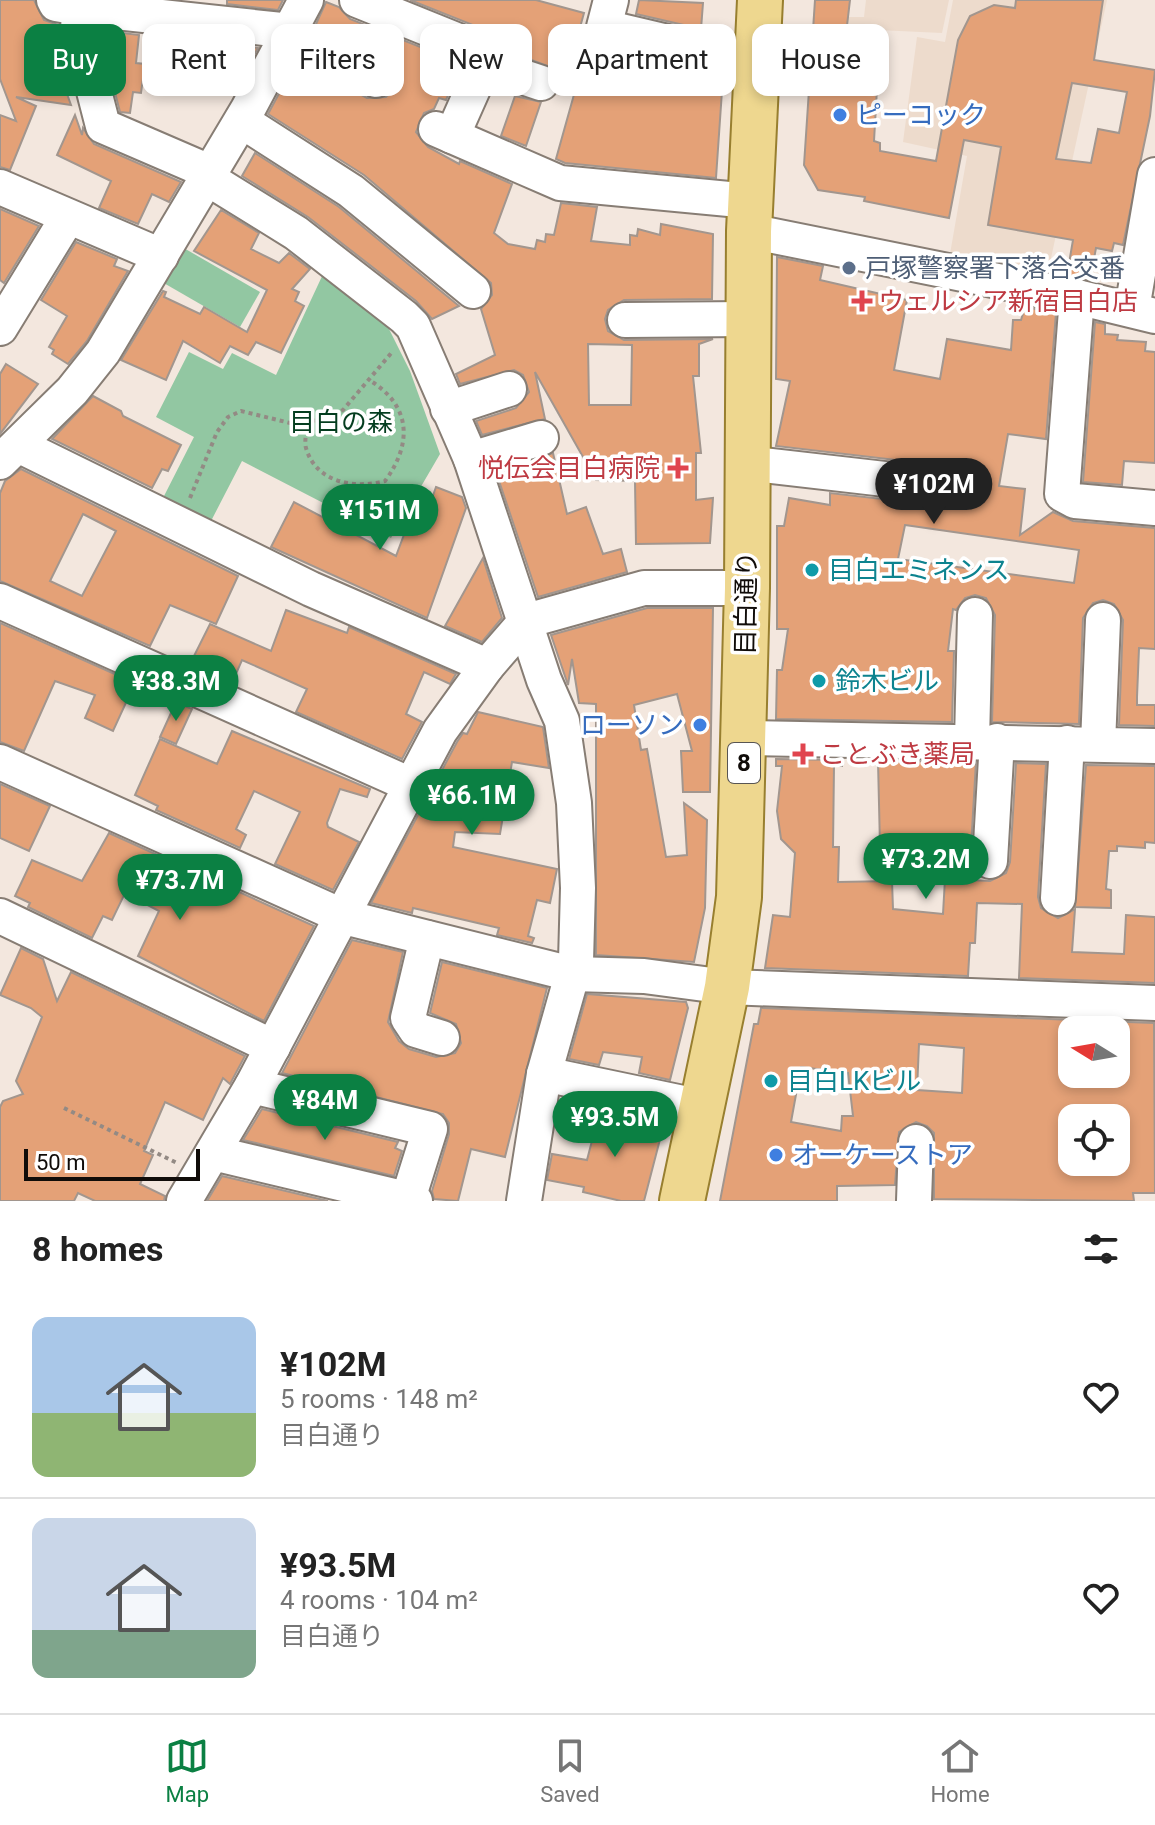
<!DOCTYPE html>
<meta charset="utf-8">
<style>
:root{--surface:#fff;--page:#f2f2f2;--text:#222;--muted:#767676;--line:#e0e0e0;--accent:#0b8043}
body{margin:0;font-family:Roboto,"Noto Sans JP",sans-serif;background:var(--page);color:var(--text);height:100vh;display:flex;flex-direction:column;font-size:30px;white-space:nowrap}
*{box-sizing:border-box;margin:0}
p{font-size:26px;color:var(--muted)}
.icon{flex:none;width:44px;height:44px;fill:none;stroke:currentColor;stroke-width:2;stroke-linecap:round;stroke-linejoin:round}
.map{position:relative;height:1201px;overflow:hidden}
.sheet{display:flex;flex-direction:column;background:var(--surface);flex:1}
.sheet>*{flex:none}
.hud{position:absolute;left:24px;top:24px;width:1108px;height:72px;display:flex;gap:16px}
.needle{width:52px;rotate:281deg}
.fabs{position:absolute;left:1058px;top:1016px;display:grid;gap:16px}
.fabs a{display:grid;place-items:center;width:72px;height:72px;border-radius:16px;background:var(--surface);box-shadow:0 4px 12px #0003;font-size:40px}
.scale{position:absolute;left:24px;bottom:20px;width:176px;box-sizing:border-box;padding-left:8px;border:4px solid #100c09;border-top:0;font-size:22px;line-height:28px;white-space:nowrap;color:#100c09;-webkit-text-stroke:6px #fff;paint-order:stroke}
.price{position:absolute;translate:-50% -68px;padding:0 18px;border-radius:28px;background:var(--accent);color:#fff;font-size:26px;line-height:52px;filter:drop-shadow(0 2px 4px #0008)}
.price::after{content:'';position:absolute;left:50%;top:48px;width:24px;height:18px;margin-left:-12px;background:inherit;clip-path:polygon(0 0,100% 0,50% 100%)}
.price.selected{background:#222;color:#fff}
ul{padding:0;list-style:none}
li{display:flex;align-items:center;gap:24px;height:200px;padding:0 32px}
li+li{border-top:2px solid var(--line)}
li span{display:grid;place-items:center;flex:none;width:224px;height:160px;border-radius:16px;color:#555}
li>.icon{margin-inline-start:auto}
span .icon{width:96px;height:96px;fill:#fffc;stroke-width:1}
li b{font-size:34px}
h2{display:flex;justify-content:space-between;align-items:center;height:96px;padding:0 32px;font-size:34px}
.pill{padding:0 28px;border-radius:16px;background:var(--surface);box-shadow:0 4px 12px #0003;font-size:28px;line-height:72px}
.pill.selected{background:var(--accent);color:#fff}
.dock{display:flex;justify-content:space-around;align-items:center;height:112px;border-top:2px solid var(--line);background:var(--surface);font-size:22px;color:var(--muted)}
.dock a{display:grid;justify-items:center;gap:4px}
.dock .selected{color:var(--accent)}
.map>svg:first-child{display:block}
.built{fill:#eddbcc}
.green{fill:#92c7a2}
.building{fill:#e4a177;stroke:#a2968e;stroke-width:2;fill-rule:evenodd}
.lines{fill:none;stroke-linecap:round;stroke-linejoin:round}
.minor-casing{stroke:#877d74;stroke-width:38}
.major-casing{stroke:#987f2f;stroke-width:48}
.path{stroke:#938a84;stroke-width:4;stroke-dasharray:4 4;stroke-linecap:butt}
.minor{stroke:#fff;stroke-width:34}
.major{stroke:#eed78f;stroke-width:44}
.shop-dot{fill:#3f7fe0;stroke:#fff;stroke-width:3}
.service-dot{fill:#5c6f8a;stroke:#fff;stroke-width:3}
.health-dot{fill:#e0444e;stroke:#fff;stroke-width:3}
.culture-dot{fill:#0f9aa8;stroke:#fff;stroke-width:3}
.labels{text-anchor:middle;stroke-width:7;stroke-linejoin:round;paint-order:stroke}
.shield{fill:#fff;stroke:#585553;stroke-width:2}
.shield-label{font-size:24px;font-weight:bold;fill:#100c09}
.shop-label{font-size:26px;fill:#366cbe;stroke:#fff;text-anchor:start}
.service-label{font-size:26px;fill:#4e5e75;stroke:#fff;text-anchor:start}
.health-label{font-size:26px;fill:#be3a42;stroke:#fff;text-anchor:start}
.park-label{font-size:26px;fill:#043d1f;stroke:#fff}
.culture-label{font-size:26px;fill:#0d838f;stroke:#fff;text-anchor:start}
.street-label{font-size:26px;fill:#100c09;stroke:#fff}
</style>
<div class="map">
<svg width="1155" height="1201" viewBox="0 0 1155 1201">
<rect width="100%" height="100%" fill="#f3e7de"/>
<g class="built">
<path d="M866,0h83l-7,33 -128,-6v-10h50z"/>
<path d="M953,0h154l-59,272 -98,-18 17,-98 -64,-14 14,-105 28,5z"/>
</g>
<g class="green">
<path d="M182,247l78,45 -20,35 -78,-45z"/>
<path d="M324,272l61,49 25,50 30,83 -49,84 -149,-77 -32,62 -47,-25 31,-61 -38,-20 33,-65 34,17 9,-16 44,22z"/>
</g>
<g class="building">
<path d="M0,0h34l10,20 14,5v6l-12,5 25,69 -55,-8 20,9 -26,64 -10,-3v-52l16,6 -16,-42z"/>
<path d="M227,0h56l-5,10 -51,-6z"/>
<path d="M410,0h126l48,13 -5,18 20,15 124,30 -7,102 -151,-15 -9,-4 26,-93 -25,-8 -4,10 -57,-21 -18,-20z"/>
<path d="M639,0l64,3 -2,26 -65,-15z"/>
<path d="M815,0h35l-4,34 34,2 -6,105 6,2v8l56,10 22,-121 12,-24 24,-11 21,3 1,-8h87l-9,60 61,10 -5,46 -27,129 -9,-2 -2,8 -16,-3 -6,32 -23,-5 6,-35 -85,-15 13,-78 -37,-7 -15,78 -85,-17 1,-4 -47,-7 -14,-25zM1072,83l55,9 -8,41 -21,-4 -7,34 -35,-4z"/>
<path d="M326,2l13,5 11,12 108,43 3,4 -15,34 -7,-2 -5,11 -10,4 -8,19 12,15 31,17 1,-3 52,23 -18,49 14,11 27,5 2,-9 8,2 1,-8 8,1 7,-32 36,4 -6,34 39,4v-10l7,1 1,-7 22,6 1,-11 52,10 -1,65 -88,1 -16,10 -3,9 3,12 16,9 89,-1 -14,5v32h-6l8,77h-5v47l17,-2 -3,45 -74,1 -1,-63 -39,-1 -61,-108 10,47 -63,16 -6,-14 40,-13 13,-16 -6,-17 -9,-5 -54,14 -4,-10 39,-19 -14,-46 11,-14 -1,-12 -127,-108 -96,-61 29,-54 70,38 19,-1 8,-8 -1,-19 -7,-7 -70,-39zM588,344l44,1 -1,60h-42z"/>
<path d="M99,30l40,5 -3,28 9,1 -4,29 -8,-1 -3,21 -10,-1z"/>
<path d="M203,42l55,6 -14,25 -45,-26z"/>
<path d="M515,96l26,6 -15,44 -25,-10z"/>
<path d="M75,115l7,20 1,-7 11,16 87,38 -12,20 -17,-8 -14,30 -39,-16 12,-27 -54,-26z"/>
<path d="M255,153l84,54 120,99 -27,13 -16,-18 -108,-84 -66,-41z"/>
<path d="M0,209l39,17 -35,57 -4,-3z"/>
<path d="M221,210l38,23 -8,16 28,14 10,-10 21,16 -18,20 7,3 -4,9 9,5 -23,47 -25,-11 -8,13 -18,-9 -10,17 -37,-22 -17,39 -45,-20 42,-69 3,1 -2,5 36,17 4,-7 43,25 20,-42 -73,-39z"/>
<path d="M76,242l41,17 -3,7 14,5 -41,70 -19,23 -16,-10 2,-4 -5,-3 18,-31 -26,-16z"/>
<path d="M777,257l46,9 -3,14 87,20 -13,70 46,9 7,-40 64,11 2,-30h8l4,-13 31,6 -10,126 -38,-5 -9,52 26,3 -5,46 33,-23 20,9 82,7v121l-16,-1 -2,49v8h18v21l-36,-1 4,-105 -9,-16 -11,-4 -10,3 -10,15 -4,106 -87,-2 3,-107 -9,-17 -11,-3 -10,3 -9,12 -3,-1 -5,42h6l-2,71 -176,-3 1,-49h5l6,-41h-11v-103h7l5,-28 41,7v-12l96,11 18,-8 4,-10 -8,-18 -10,-4 -154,-18 14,-65 -14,-2zM905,525l174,25 -5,33 -176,-24z"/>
<path d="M1095,322l10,2v10l13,1 -1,5 29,2 -1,9 10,1v111l-31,-2 -2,24 -39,-3z"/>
<path d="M6,364l32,20 -38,50v-60z"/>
<path d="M93,396l28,15 2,5 58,29 -13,26 -6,-2 -10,19 -100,-49z"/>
<path d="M553,453l14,61 19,-7 17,47 18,-5 6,23 -89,25 -42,-125z"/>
<path d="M21,469l217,107 -22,48 -46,-19 -20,41 -150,-65v-88l5,-12zM83,514l33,17 -34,65 -32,-15z"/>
<path d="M436,487l26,10 4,11 -39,110 -156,-71 23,-45 102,54 12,-32 7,3 9,-25 6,2z"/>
<path d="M483,558l19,60 -20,24 -37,-16z"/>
<path d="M647,608h66l-3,184h-27l-2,-41h11l-15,-57 -43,11 7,45 6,-1 19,108 21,-2 -3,-52 23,17 -2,88 -11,54 -98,-7v-251l-17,-1 -7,-44 -4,26 -17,-50z"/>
<path d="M286,610l61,23 2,-6 107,47 -6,10 -26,-12 -18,42 16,8 -20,37 -106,-47 11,-23 -65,-29 -10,23 -42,-19 20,-40 61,27z"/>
<path d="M0,623l135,60 -22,48 -28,-13 10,-23 -40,-14 -31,70 -24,-9z"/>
<path d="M176,702l16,7 -16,35 -16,-7z"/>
<path d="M478,712l65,15 6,41 -37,-6 -12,72 -45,-2 -2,15 104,22 -7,34 -13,-3 -9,36 6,2 -2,5 -35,-8 2,-7 -86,-20 -1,5 -41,-10 86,-161 6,-9 4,1z"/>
<path d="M232,731l138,58 -3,8 -27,-8 -13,34 1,4 31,15 -26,48 -58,-26 25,-52 -46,-21 -18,38 10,6 -6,13 -84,-38 2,-4 -23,-11 25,-56 57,25z"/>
<path d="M776,759l66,1v6h-8l-1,81h6l-1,35 54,-1 1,28 50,5 2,-35 45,2 16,-8 4,-11 6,-99 30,1 -8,133 3,11 17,10 17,-9 -3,43 52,2 2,-39 29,2v66l-136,-5 3,-74 -45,-1 -2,40h-5l-2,33 -203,-8 8,-53 17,2 5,-64 -14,-14 -4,-28 5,-45h-6z"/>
<path d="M878,761l98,1 -5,85 -91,-1z"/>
<path d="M1086,765l69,1v77l-10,-1v6l-28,-2v5h-8l-3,38 5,1v18l-36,-1z"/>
<path d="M0,784l50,22 -21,45 -29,-13z"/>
<path d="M109,833l205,93 -50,95 -126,-65 21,-45 -34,-18 -13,27 -9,-4 -11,22 -64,-31 2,-4 -15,-7 17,-36 50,21z"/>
<path d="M352,940l51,12 -15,70 11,19 10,8 27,8 19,-4 6,-10 -5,-19 -26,-11 12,-51 105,26 -42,169 -34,-8 -13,52 -24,-2 -2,-8 17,-57v-11l-6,-9 -161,-41z"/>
<path d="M21,948l22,11 14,42 14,-29 174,84 -15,28 -7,-6 -20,42 -38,-18 -21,49 9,4 -13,29 25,12 -1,5h-69l-17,-8 -4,8h-74v-94l3,-6 20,-7 -7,-13 26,-64 -11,-9 -31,-13z"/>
<path d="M587,994l99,8 2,6 -18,72 -31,-7 3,-16 -39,-5 -4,13 -30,-6z"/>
<path d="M761,1008l393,15 1,170h-22l1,8 -200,-2v-66l-7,-7 -11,-4 -17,10 -4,53 -58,1v15h-117l34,-177h4zM1072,1030h44v44h-44zM919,1044l45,4 -2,45 -45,-3zM801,1067l47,6 5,43h-11l-1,15 -50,-9zM1072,1118h44v44h-44z"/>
<path d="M262,1109l136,33 -3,6 7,3 -8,25 -151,-36z"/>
<path d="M621,1110l44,10 -21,81h-23l-38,-9 1,-5 -37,-7 5,-26 35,6 6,-23z"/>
<path d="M222,1176l106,25h-121z"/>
</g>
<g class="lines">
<defs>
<g id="minor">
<path d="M54,0l2,4 23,4 212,23"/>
<path d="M80,0l-2,29 25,97 95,41 22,19 76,47 108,84 9,9 58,133 73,221 18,41 12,82 4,85 -2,73 -32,113 -20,127"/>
<path d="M357,0l114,46 13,18 57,19"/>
<path d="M611,0l-7,27 153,36"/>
<path d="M290,34l86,46"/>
<path d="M242,121l109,70 122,100"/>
<path d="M436,129l124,54 190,18"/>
<path d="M452,136l32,-72"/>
<path d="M0,187l161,69"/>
<path d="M749,231l328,66 78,19"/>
<path d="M1077,297l-15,197 13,7 80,7"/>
<path d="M1132,309l23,-134"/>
<path d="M625,320l122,-1"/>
<path d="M0,328l68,-111"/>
<path d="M448,409l61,-20"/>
<path d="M18,445l293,144 176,77 39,-45 118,-33h103"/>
<path d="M471,459l70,-21"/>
<path d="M0,462l72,-71 31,-39 145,-243 58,-109"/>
<path d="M746,463l182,21"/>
<path d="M0,601l413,185"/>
<path d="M745,738l410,8"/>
<path d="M972,741l3,-126"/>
<path d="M1098,744l5,-124"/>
<path d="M0,762l344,155 228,57 72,2 83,11 428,16"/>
<path d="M990,861l7,-120"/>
<path d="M1058,898l9,-155"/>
<path d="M0,916l273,131"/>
<path d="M427,938l-19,80 8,12 26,8"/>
<path d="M544,1074l158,33"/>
<path d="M252,1086l178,43 -22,70"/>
<path d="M213,1153l202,48"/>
<path d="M184,1201l68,-115 188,-355 47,-65"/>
<path d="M914,1201l2,-59"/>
</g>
<path id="major" d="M682,1201l45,-214 12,-90 8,-309 2,-357 11,-231"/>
</defs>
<use href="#minor" class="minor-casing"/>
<use href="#major" class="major-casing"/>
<g class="path">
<path d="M308,422c-1,7 -4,19 -2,26 10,35 49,41 79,33 28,-38 26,-76 -16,-101"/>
<path d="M190,498l27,-66 11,-15 13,-6 49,12 31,-3 22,-10 50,-59"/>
<path d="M64,1108l113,55"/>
</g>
<use href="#minor" class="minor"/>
<use href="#major" class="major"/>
</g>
<g class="shop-dot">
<circle cx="840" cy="115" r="8"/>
<circle cx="700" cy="725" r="8"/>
<circle cx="776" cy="1155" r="8"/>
</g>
<circle class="service-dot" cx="849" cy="268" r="8"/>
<g class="health-dot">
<path d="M858 289h8v8h8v8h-8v8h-8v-8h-8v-8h8z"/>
<path d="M674 456h8v8h8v8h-8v8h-8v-8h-8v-8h8z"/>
<path d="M799 742h8v8h8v8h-8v8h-8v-8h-8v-8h8z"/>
</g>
<g class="culture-dot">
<circle cx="812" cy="570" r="8"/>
<circle cx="819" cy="681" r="8"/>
<circle cx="771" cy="1081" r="8"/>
</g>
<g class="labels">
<rect class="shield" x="728" y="743" width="32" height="40" rx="6"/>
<g class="shield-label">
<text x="744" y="771">8</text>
</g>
<g class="shop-label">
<text x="856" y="124">ピーコック</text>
<text x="684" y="734" text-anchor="end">ローソン</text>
<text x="792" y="1164">オーケーストア</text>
</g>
<g class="service-label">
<text x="865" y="277">戸塚警察署下落合交番</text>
</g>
<g class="health-label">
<text x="878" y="310">ウェルシア新宿目白店</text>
<text x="660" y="477" text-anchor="end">悦伝会目白病院</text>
<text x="819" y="763">ことぶき薬局</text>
</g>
<g class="park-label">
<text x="341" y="431">目白の森</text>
</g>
<g class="culture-label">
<text x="828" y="579">目白エミネンス</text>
<text x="835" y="690">鈴木ビル</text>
<text x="787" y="1090">目白LKビル</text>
</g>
<g class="street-label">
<text transform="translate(746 603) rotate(-89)" y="9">目白通り</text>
</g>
</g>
</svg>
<div class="fabs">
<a><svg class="needle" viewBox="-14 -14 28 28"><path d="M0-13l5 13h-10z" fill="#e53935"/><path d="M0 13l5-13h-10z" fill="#767676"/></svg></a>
<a><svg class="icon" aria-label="locate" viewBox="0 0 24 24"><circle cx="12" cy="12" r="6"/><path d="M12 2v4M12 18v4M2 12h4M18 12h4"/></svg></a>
</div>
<div class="scale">50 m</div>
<b class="price selected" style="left:934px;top:526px">¥102M</b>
<b class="price" style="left:380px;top:552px">¥151M</b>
<b class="price" style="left:176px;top:723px">¥38.3M</b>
<b class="price" style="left:472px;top:837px">¥66.1M</b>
<b class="price" style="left:926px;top:901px">¥73.2M</b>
<b class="price" style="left:180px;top:922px">¥73.7M</b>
<b class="price" style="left:325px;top:1142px">¥84M</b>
<b class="price" style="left:615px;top:1159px">¥93.5M</b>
<div class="hud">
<a class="pill selected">Buy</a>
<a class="pill">Rent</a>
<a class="pill">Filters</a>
<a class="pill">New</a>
<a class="pill">Apartment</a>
<a class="pill">House</a>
</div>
</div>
<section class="sheet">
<h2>8 homes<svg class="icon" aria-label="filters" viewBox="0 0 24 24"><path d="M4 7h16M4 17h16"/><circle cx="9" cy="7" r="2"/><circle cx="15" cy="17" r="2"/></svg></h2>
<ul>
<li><span style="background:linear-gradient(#a9c7e8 60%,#8fb573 0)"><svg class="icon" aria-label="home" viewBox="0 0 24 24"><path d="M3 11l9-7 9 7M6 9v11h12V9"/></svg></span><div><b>¥102M</b><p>5 rooms · 148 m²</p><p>目白通り</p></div><svg class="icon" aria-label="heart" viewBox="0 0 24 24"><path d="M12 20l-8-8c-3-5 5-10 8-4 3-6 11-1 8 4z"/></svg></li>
<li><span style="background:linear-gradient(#c9d6e8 70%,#7fa58c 0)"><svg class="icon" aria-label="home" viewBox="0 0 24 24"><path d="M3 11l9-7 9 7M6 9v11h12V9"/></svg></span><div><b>¥93.5M</b><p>4 rooms · 104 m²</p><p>目白通り</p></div><svg class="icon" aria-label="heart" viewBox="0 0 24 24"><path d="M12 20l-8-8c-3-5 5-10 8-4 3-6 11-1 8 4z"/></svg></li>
</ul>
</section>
<nav class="dock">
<a class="selected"><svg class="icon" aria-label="map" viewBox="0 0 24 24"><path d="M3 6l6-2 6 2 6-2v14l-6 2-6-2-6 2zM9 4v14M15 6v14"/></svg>Map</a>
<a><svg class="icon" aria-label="saved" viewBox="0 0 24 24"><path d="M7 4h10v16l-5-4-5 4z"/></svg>Saved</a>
<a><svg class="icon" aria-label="home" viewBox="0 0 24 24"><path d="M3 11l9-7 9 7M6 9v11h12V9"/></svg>Home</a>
</nav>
